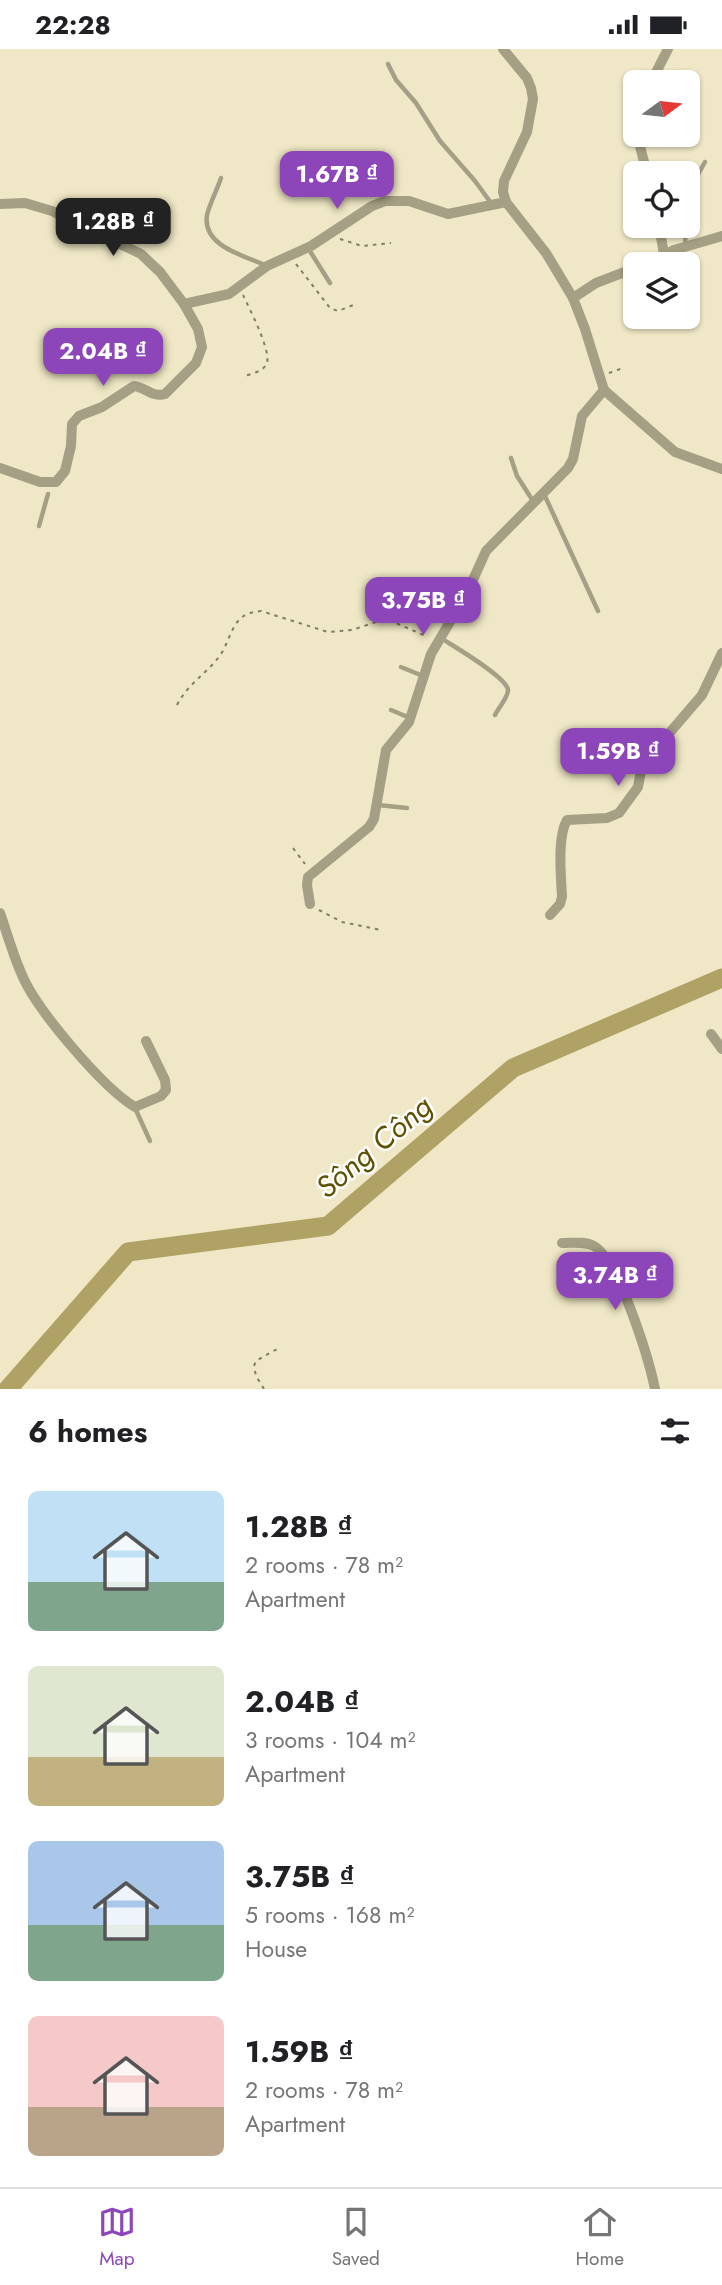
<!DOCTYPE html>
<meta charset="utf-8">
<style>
:root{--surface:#fff;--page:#f6f6f6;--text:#202124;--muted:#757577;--line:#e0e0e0;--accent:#8d46b9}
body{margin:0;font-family:Jost,sans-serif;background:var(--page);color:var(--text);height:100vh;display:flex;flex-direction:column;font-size:26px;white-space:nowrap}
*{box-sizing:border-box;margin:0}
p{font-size:23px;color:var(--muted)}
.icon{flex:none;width:38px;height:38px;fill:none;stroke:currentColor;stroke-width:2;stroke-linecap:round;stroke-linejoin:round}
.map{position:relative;height:1340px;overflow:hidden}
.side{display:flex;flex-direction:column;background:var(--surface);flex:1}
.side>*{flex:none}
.needle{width:46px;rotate:75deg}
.tools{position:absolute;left:623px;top:21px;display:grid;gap:14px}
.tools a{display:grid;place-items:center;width:77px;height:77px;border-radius:10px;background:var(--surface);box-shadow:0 2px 5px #0004;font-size:35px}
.price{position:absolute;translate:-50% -60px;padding:0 16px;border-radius:14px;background:var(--accent);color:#fff;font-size:23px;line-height:46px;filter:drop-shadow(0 2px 4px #0008)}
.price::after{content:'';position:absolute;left:50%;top:42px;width:21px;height:16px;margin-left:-10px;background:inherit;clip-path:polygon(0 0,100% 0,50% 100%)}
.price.current{background:#222;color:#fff}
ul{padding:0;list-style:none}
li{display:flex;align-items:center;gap:21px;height:175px;padding:0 28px}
li span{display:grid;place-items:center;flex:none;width:196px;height:140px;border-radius:10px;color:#555}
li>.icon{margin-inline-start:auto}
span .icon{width:84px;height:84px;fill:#fffc;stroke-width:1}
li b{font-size:30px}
h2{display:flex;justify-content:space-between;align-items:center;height:84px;padding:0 28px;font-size:30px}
.status{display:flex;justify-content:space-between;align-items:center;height:49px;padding:0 35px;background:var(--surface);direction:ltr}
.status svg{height:19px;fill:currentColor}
.tabs{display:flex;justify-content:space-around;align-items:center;height:98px;border-top:2px solid var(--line);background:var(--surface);font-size:19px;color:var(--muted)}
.tabs a{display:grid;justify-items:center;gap:4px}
.tabs .current{color:var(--accent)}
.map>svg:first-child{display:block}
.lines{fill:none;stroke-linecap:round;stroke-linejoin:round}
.river{stroke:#b0a264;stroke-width:19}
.path{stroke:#817c66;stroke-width:2;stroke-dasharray:3.5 5;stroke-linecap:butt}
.lane{stroke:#a5a085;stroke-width:4.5}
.street{stroke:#a5a085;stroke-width:10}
.labels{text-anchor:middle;stroke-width:5;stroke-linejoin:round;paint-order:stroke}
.water-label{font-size:30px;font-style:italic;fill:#5f5100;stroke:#fff}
</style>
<div class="status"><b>22:28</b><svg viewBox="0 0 49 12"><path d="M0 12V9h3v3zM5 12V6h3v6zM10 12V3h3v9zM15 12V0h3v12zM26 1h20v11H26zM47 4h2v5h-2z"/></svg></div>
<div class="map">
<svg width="722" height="1340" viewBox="0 0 722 1340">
<rect width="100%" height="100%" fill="#efe7c5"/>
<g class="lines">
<path class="river" d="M8,1340l120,-137 200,-26 185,-158 209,-90"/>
<g class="path">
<path d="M340,190l22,7 29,-3"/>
<path d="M296,215l34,44 8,3 18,-7"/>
<path d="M243,246c6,13 28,55 24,68 -3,8 -15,11 -23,13"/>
<path d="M609,324l14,-5"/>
<path d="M177,656c12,-23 30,-31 44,-51 7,-11 10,-26 19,-35 6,-6 13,-7 21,-8l67,21 24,-2 30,-10h7l39,17"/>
<path d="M293,799l12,16"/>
<path d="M319,861l23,12 39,8"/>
<path d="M264,1340l-8,-13 -2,-10 2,-5 21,-12"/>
</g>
<g class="lane">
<path d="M388,15l8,16 20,23 24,38 35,40 16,22"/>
<path d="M221,129c-4,12 -11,25 -14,37 -5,32 39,41 60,51"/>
<path d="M688,162l8,-33 9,-16"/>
<path d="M685,197l1,-20"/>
<path d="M308,199l22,35"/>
<path d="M511,409l6,18 16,25"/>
<path d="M544,445l54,117"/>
<path d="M39,477l9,-32"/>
<path d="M441,589c12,8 66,39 67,52 0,8 -10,18 -13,25"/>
<path d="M401,618l22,9"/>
<path d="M391,661l19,8"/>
<path d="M378,756l29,3"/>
<path d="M135,1059l15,33"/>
</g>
<g class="street">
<path d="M503,0l24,29 4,10 2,11 -6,33 -23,49 -1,11 3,10 40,51 27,45 12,31 19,61 71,62 47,17"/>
<path d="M651,33l17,-33"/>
<path d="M637,86l10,38"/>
<path d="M0,155l25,-1 27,8 89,43 19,18 24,32 14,25 4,18 -6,16 -31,31c-12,4 -20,-7 -31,-8l-32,21 -23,9 -7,8 -1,22 -6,25 -9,11h-16l-40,-14"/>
<path d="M659,177l5,28"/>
<path d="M644,215l30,-14 48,-14"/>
<path d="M573,249l23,-15 39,-15"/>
<path d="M184,255l45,-10 38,-28 44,-20 61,-40 13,-5h24l39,13 58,-12"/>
<path d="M310,855l-3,-19 1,-8 61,-50 5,-8 12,-69 23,-28 22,-68 36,-61 19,-42 82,-83 5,-9 9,-43 22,-26"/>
<path d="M0,864c7,20 13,42 22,62 14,34 81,113 113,132l26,-11 5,-6 -1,-10 -19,-39"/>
<path d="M550,866l10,-11 2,-7c-1,-21 -5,-60 5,-77l40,-2 12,-5 19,-26 4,-22 60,-70 20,-42"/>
<path d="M711,985l11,15"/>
<path d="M562,1194c10,0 23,-2 32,3 25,14 55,114 61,143"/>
</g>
</g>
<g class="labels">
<g class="water-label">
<text transform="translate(374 1098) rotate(-40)" y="10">Sông Công</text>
</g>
</g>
</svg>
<div class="tools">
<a><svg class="needle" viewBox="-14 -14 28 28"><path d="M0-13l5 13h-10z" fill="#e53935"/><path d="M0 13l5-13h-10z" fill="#757577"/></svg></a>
<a><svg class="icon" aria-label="locate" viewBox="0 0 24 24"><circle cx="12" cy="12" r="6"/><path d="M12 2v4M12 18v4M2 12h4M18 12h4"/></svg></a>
<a><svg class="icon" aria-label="layers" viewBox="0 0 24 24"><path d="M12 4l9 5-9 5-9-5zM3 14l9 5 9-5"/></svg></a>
</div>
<b class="price" style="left:337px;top:162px">1.67B ₫</b>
<b class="price current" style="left:113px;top:209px">1.28B ₫</b>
<b class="price" style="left:103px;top:339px">2.04B ₫</b>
<b class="price" style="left:423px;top:588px">3.75B ₫</b>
<b class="price" style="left:618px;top:739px">1.59B ₫</b>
<b class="price" style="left:615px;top:1263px">3.74B ₫</b>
</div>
<section class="side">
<h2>6 homes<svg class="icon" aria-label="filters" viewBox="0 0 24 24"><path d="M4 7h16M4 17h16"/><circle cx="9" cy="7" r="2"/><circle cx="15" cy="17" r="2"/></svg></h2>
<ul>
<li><span style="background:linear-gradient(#bfe0f5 65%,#7fa58c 0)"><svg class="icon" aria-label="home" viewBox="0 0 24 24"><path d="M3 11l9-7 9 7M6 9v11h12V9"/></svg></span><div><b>1.28B ₫</b><p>2 rooms · 78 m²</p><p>Apartment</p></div></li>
<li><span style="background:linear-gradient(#dfe7d0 65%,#c2b280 0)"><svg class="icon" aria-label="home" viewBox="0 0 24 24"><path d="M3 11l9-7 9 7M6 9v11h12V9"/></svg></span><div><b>2.04B ₫</b><p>3 rooms · 104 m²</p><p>Apartment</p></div></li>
<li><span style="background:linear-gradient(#a9c7e8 60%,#7fa58c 0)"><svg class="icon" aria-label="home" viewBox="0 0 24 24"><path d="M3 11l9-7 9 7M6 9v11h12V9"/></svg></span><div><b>3.75B ₫</b><p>5 rooms · 168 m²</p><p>House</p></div></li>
<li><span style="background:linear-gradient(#f6c9c9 65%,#b9a48a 0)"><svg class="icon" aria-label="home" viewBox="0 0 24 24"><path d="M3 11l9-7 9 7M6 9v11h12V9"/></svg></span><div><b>1.59B ₫</b><p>2 rooms · 78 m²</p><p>Apartment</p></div></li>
</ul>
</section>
<nav class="tabs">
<a class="current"><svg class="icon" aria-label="map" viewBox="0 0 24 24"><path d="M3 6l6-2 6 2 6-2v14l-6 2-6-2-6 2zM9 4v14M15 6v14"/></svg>Map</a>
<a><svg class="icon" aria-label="saved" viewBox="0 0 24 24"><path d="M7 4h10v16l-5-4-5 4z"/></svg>Saved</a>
<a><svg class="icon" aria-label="home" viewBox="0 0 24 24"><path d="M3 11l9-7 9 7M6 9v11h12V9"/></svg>Home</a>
</nav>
